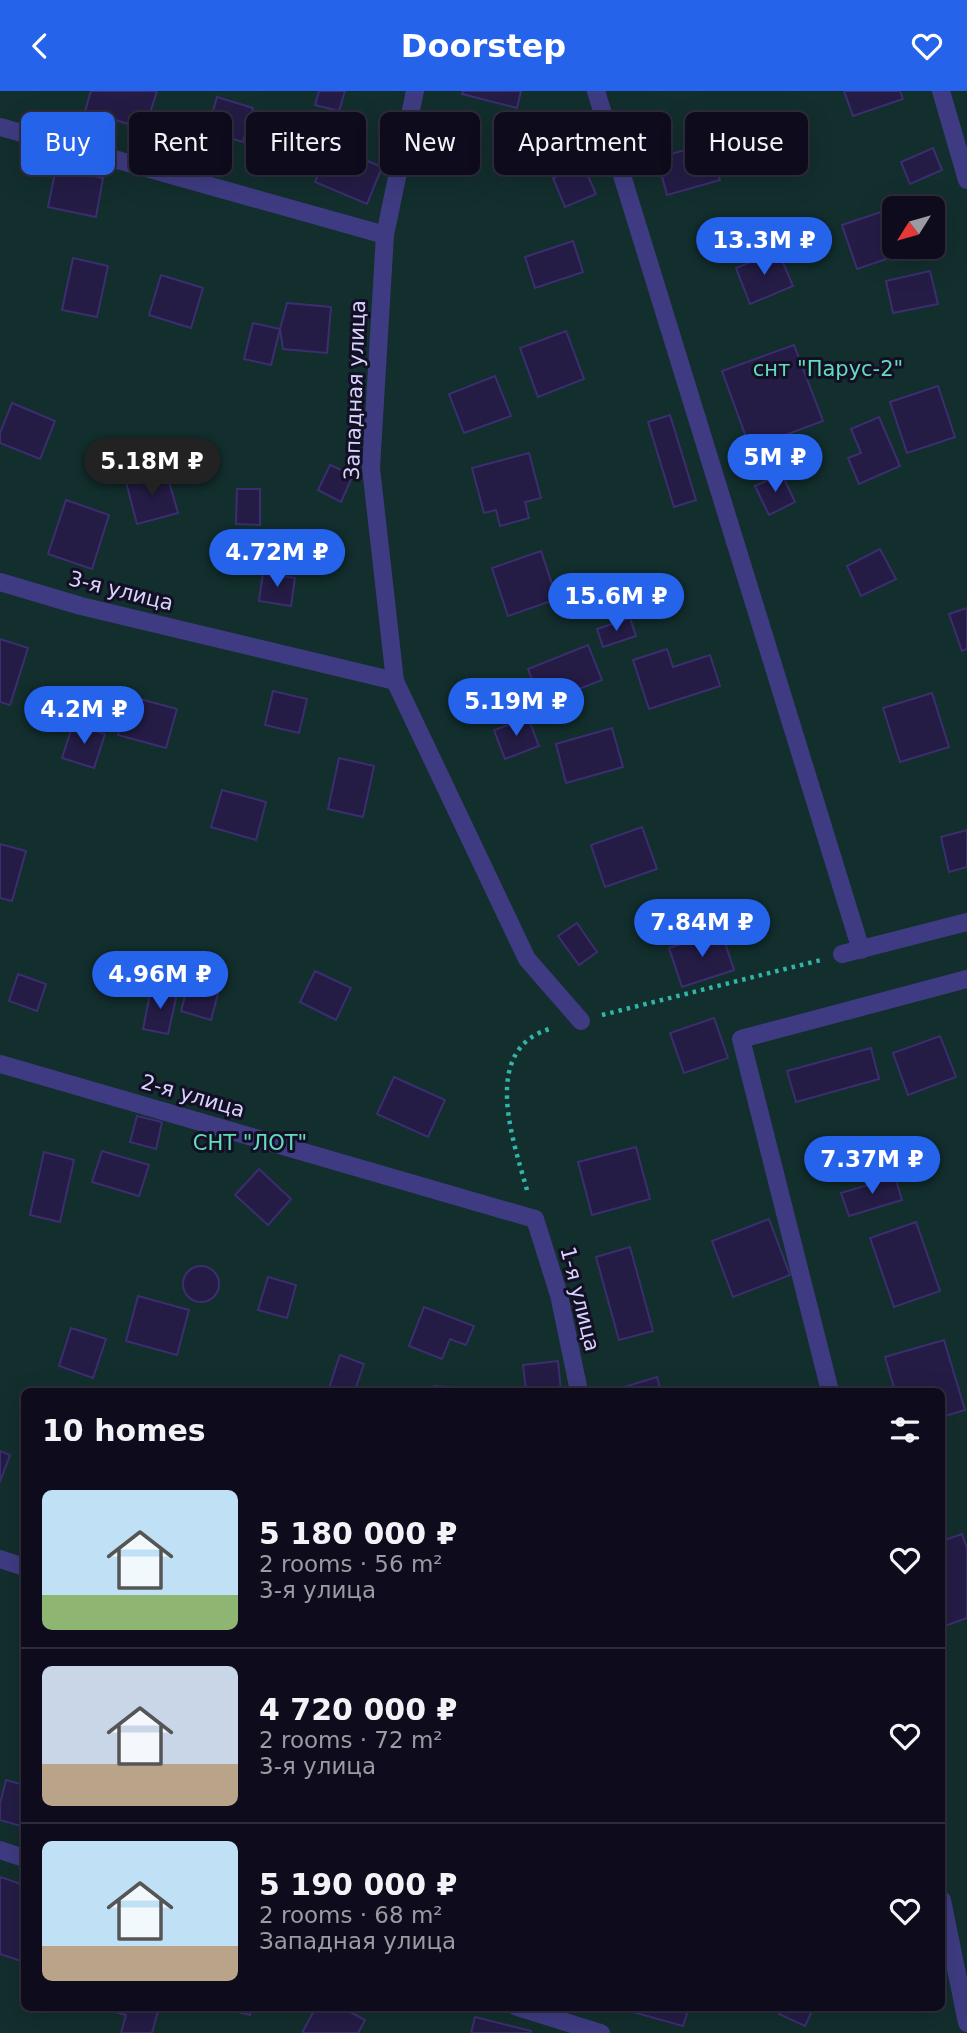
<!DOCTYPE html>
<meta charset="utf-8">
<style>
:root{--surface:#0e0b1c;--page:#171425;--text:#f1f3f6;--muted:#9b9ba3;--line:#2e2b3b;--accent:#2563eb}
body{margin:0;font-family:"DejaVu Sans",sans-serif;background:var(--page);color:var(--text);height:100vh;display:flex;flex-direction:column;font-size:26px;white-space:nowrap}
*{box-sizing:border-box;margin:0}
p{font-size:23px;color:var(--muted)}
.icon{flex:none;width:38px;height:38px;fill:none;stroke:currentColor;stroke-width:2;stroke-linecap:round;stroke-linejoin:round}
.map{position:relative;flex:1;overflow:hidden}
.sheet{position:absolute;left:21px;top:1297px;width:924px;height:623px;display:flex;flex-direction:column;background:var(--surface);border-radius:10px;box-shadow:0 7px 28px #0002,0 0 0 2px var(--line)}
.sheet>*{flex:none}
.guide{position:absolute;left:21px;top:21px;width:926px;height:63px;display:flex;gap:14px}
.needle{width:46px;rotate:233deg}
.fabs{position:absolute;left:882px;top:105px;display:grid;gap:14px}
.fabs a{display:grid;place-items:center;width:63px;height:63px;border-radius:10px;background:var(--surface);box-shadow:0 7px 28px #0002,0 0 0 2px var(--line);font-size:35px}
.price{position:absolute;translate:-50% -60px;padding:0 16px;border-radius:24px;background:var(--accent);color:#fff;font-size:23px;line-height:46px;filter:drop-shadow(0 2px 4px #0008)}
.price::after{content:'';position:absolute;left:50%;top:42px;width:21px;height:16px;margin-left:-10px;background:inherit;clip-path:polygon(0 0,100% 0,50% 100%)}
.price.on{background:#222;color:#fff}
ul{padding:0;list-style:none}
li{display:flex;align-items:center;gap:21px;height:175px;padding:0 21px}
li+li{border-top:2px solid var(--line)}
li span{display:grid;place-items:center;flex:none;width:196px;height:140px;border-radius:10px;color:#555}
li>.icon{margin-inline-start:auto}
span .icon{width:84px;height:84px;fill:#fffc;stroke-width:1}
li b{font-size:30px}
h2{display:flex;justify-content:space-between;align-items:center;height:84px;padding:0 21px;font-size:30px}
.chip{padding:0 24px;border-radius:10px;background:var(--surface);box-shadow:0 7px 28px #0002,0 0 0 2px var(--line);font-size:24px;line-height:63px}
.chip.on{background:var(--accent);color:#fff}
header{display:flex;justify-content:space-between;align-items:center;height:91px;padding:0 21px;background:var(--accent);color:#fff;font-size:32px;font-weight:700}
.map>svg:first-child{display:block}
.green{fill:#122e2d;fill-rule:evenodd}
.building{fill:#241c45;stroke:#3b2e70;stroke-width:2}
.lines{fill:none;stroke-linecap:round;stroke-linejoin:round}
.path{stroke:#32b4ab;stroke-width:4.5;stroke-dasharray:3.5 5;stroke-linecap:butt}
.street{stroke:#3e3b82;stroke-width:18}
.labels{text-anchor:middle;stroke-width:6;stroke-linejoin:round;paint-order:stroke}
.park-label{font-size:21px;fill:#61ddbd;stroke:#130f25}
.street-label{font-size:21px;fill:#d9d4fe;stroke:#130f25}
</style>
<header><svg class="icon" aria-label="back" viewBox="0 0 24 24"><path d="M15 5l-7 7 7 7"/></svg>Doorstep<svg class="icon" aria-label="heart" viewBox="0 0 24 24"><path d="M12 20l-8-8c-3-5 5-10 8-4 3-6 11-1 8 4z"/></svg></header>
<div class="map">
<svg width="967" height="1942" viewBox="0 0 967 1942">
<rect width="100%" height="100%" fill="#130f25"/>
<path class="green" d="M0,0h967v1942h-967zM894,117h39v39h-39zM24,1300h918v616h-918z"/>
<g class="building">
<path d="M91,0h66l-12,38 -60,-18z"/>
<path d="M319,0h26l-6,20 -24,-6z"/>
<path d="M463,0h58l-4,17 -55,-14z"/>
<path d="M844,0h56l3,8 -50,17z"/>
<path d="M217,6l36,11 -10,34 -36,-11z"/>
<path d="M548,21l14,40 -43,15 -14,-40z"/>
<path d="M709,52l11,37 -53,15 -10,-37z"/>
<path d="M330,54l52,22 -15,37 -52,-22z"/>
<path d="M933,57l9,22 -32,14 -9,-22z"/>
<path d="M583,74l13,29 -31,13 -12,-29z"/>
<path d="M56,77l47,10 -7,39 -48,-10z"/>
<path d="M902,114l1,3h-9v39h21l1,2 -59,20 -15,-44z"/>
<path d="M748,127l10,21 -24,11 -10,-21z"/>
<path d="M573,150l10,31 -48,16 -10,-31z"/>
<path d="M778,160l15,35 -43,18 -14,-36z"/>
<path d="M73,167l35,8 -11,51 -35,-7z"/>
<path d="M930,180l8,33 -45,9 -7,-32z"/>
<path d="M161,184l42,13 -12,40 -42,-13z"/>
<path d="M287,212l44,4 -4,46 -44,-4 -3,-20z"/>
<path d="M253,232l27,6 -9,36 -27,-6z"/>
<path d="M566,240l18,48 -46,18 -18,-49z"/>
<path d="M794,254l29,76 -73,27 -28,-77z"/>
<path d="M495,285l16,40 -47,17 -15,-39z"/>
<path d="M938,295l17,51 -48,16 -17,-51z"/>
<path d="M12,312l43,18 -15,38 -40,-16v-10z"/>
<path d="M670,324l26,85 -22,7 -26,-85z"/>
<path d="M879,326l21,49 -41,18 -11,-26 13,-5 -10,-24z"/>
<path d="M529,362l12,45 -16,4 4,16 -29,8 -4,-16 -12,3 -12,-45z"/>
<path d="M330,374l23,10 -12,27 -23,-12z"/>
<path d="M166,380l12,42 -41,11 -11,-42z"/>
<path d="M782,383l13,28 -26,13 -14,-29z"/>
<path d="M237,398h23v36l-24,-1z"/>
<path d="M66,409l43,15 -17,54 -44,-15z"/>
<path d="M880,458l16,30 -35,17 -14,-30z"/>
<path d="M541,460l16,48 -49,17 -16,-48z"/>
<path d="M263,482l32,5 -4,28 -32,-5z"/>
<path d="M967,517v41l-5,2 -13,-37z"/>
<path d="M630,527l6,18 -33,11 -6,-18z"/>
<path d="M0,548l28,9 -18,57 -10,-3z"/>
<path d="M588,554l14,35 -61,24 -13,-35z"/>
<path d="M667,558l6,18 37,-12 10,31 -71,23 -16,-49z"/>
<path d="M273,600l34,8 -8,34 -34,-8z"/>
<path d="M932,602l17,54 -49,15 -17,-54z"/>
<path d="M129,605l48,13 -11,39 -48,-13z"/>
<path d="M528,627l11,28 -34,13 -11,-29z"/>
<path d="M73,633l32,10 -11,34 -32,-10z"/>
<path d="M612,637l11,39 -57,16 -10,-39z"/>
<path d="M339,667l35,8 -11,51 -35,-8z"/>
<path d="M222,699l44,12 -10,38 -45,-13z"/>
<path d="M642,736l15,42 -52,18 -14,-42z"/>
<path d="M967,739v37l-18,5 -8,-35z"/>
<path d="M0,753l26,7 -14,50 -12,-3z"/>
<path d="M577,832l20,29 -18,13 -21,-29z"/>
<path d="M721,840l13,39 -52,17 -13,-39z"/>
<path d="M193,875l30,8 -12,46 -30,-9z"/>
<path d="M315,880l36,17 -15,32 -36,-18z"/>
<path d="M18,883l28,10 -9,27 -28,-10z"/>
<path d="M151,898l26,5 -9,40 -25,-5z"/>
<path d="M714,927l14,40 -44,15 -14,-40z"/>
<path d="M940,945l16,41 -48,18 -15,-42z"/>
<path d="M871,957l8,31 -83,23 -9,-31z"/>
<path d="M394,986l51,23 -17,37 -51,-23z"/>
<path d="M137,1025l25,6 -6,27 -26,-7z"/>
<path d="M636,1056l14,52 -58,16 -14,-53z"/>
<path d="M102,1060l47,14 -10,31 -47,-14z"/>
<path d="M44,1061l30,8 -14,62 -30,-7z"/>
<path d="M259,1078l32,30 -23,26 -33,-30z"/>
<path d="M895,1086l7,23 -53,16 -8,-23z"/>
<path d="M769,1128l21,56 -57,22 -21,-56z"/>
<path d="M916,1131l24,69 -46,16 -24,-69z"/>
<path d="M630,1156l23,84 -34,9 -23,-83z"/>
<circle cx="201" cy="1193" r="18"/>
<path d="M268,1186l28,8 -9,33 -29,-8z"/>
<path d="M138,1205l51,14 -12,45 -51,-14z"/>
<path d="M424,1216l50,19 -8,19 -16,-6 -8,20 -33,-13z"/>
<path d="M71,1237l35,11 -13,39 -34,-12z"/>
<path d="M944,1249l21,70 -23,7v-26h-47l-10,-34z"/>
<path d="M340,1264l24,9 -8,23 12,4h-40z"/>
<path d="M558,1270l3,30h-35l-3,-26z"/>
<path d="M657,1286l4,14h-46l-1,-1z"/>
<path d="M434,1295l51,3v2h-52z"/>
<path d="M0,1360l10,4 -10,27z"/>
<path d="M962,1443l5,14v70l-25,9v-86z"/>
<path d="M6,1689l18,5v42l-24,-7v-16z"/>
<path d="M0,1786l24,8v77l-24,-8z"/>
<path d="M159,1916l-7,26h-31l5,-18 -25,-7z"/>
<path d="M217,1916h35l-2,8z"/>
<path d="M316,1916h25l24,13 -7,13h-56z"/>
<path d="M627,1916h62l-6,19 -57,-16z"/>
<path d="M782,1916h32l-9,19 -26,-12z"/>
<path d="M475,1926l56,14v2h-60z"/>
</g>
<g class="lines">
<g class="path">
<path d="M602,924l219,-55"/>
<path d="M527,1099c-14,-50 -48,-143 26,-162"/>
</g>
<g class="street">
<path d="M415,0l-30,144 -14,233 24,213 132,278 54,62"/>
<path d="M596,0l265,859"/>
<path d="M941,0l26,89"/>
<path d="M0,36l385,108"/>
<path d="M0,491l81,24 314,75"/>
<path d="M842,863l125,-32"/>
<path d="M0,973l535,155 24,76 20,96"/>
<path d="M830,1300l-89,-352 226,-60"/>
<path d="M0,1468l24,8"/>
<path d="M0,1759l24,8"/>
<path d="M942,1809l25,123"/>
<path d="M517,1916l84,26"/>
</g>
</g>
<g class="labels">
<g class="park-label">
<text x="828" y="285">снт "Парус-2"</text>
<text x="250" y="1059">СНТ "ЛОТ"</text>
</g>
<g class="street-label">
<text transform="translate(355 299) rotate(-88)" y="7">Западная улица</text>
<text transform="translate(121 500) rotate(14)" y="7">3-я улица</text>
<text transform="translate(193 1005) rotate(16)" y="7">2-я улица</text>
<text transform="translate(580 1208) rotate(76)" y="7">1-я улица</text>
</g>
</g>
</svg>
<div class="fabs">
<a><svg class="needle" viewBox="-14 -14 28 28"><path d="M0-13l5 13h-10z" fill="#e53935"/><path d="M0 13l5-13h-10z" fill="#9b9ba3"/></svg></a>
</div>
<b class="price" style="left:764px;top:186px">13.3M ₽</b>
<b class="price" style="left:775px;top:403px">5M ₽</b>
<b class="price on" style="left:152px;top:407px">5.18M ₽</b>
<b class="price" style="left:277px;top:498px">4.72M ₽</b>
<b class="price" style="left:616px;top:542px">15.6M ₽</b>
<b class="price" style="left:516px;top:647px">5.19M ₽</b>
<b class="price" style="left:84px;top:655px">4.2M ₽</b>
<b class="price" style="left:702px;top:868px">7.84M ₽</b>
<b class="price" style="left:160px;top:920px">4.96M ₽</b>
<b class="price" style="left:872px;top:1105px">7.37M ₽</b>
<div class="guide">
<a class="chip on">Buy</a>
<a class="chip">Rent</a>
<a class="chip">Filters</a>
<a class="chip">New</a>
<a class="chip">Apartment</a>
<a class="chip">House</a>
</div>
<section class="sheet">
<h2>10 homes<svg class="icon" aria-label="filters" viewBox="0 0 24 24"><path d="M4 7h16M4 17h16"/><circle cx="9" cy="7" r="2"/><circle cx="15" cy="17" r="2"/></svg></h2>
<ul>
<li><span style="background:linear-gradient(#bfe0f5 75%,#8fb573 0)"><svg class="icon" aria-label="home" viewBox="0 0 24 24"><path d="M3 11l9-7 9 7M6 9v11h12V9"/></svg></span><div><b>5 180 000 ₽</b><p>2 rooms · 56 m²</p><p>3-я улица</p></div><svg class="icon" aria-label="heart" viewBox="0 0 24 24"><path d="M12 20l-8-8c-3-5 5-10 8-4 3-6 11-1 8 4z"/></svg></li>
<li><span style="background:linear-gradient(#c9d6e8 70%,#b9a48a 0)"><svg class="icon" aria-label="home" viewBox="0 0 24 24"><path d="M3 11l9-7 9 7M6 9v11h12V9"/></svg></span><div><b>4 720 000 ₽</b><p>2 rooms · 72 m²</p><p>3-я улица</p></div><svg class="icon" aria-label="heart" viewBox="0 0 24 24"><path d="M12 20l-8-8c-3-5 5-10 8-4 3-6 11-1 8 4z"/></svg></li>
<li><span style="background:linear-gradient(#bfe0f5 75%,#b9a48a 0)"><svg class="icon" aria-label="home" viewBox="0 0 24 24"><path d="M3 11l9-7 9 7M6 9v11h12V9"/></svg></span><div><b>5 190 000 ₽</b><p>2 rooms · 68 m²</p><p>Западная улица</p></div><svg class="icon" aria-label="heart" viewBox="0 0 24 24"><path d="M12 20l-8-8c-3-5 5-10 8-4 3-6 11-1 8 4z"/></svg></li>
</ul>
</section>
</div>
